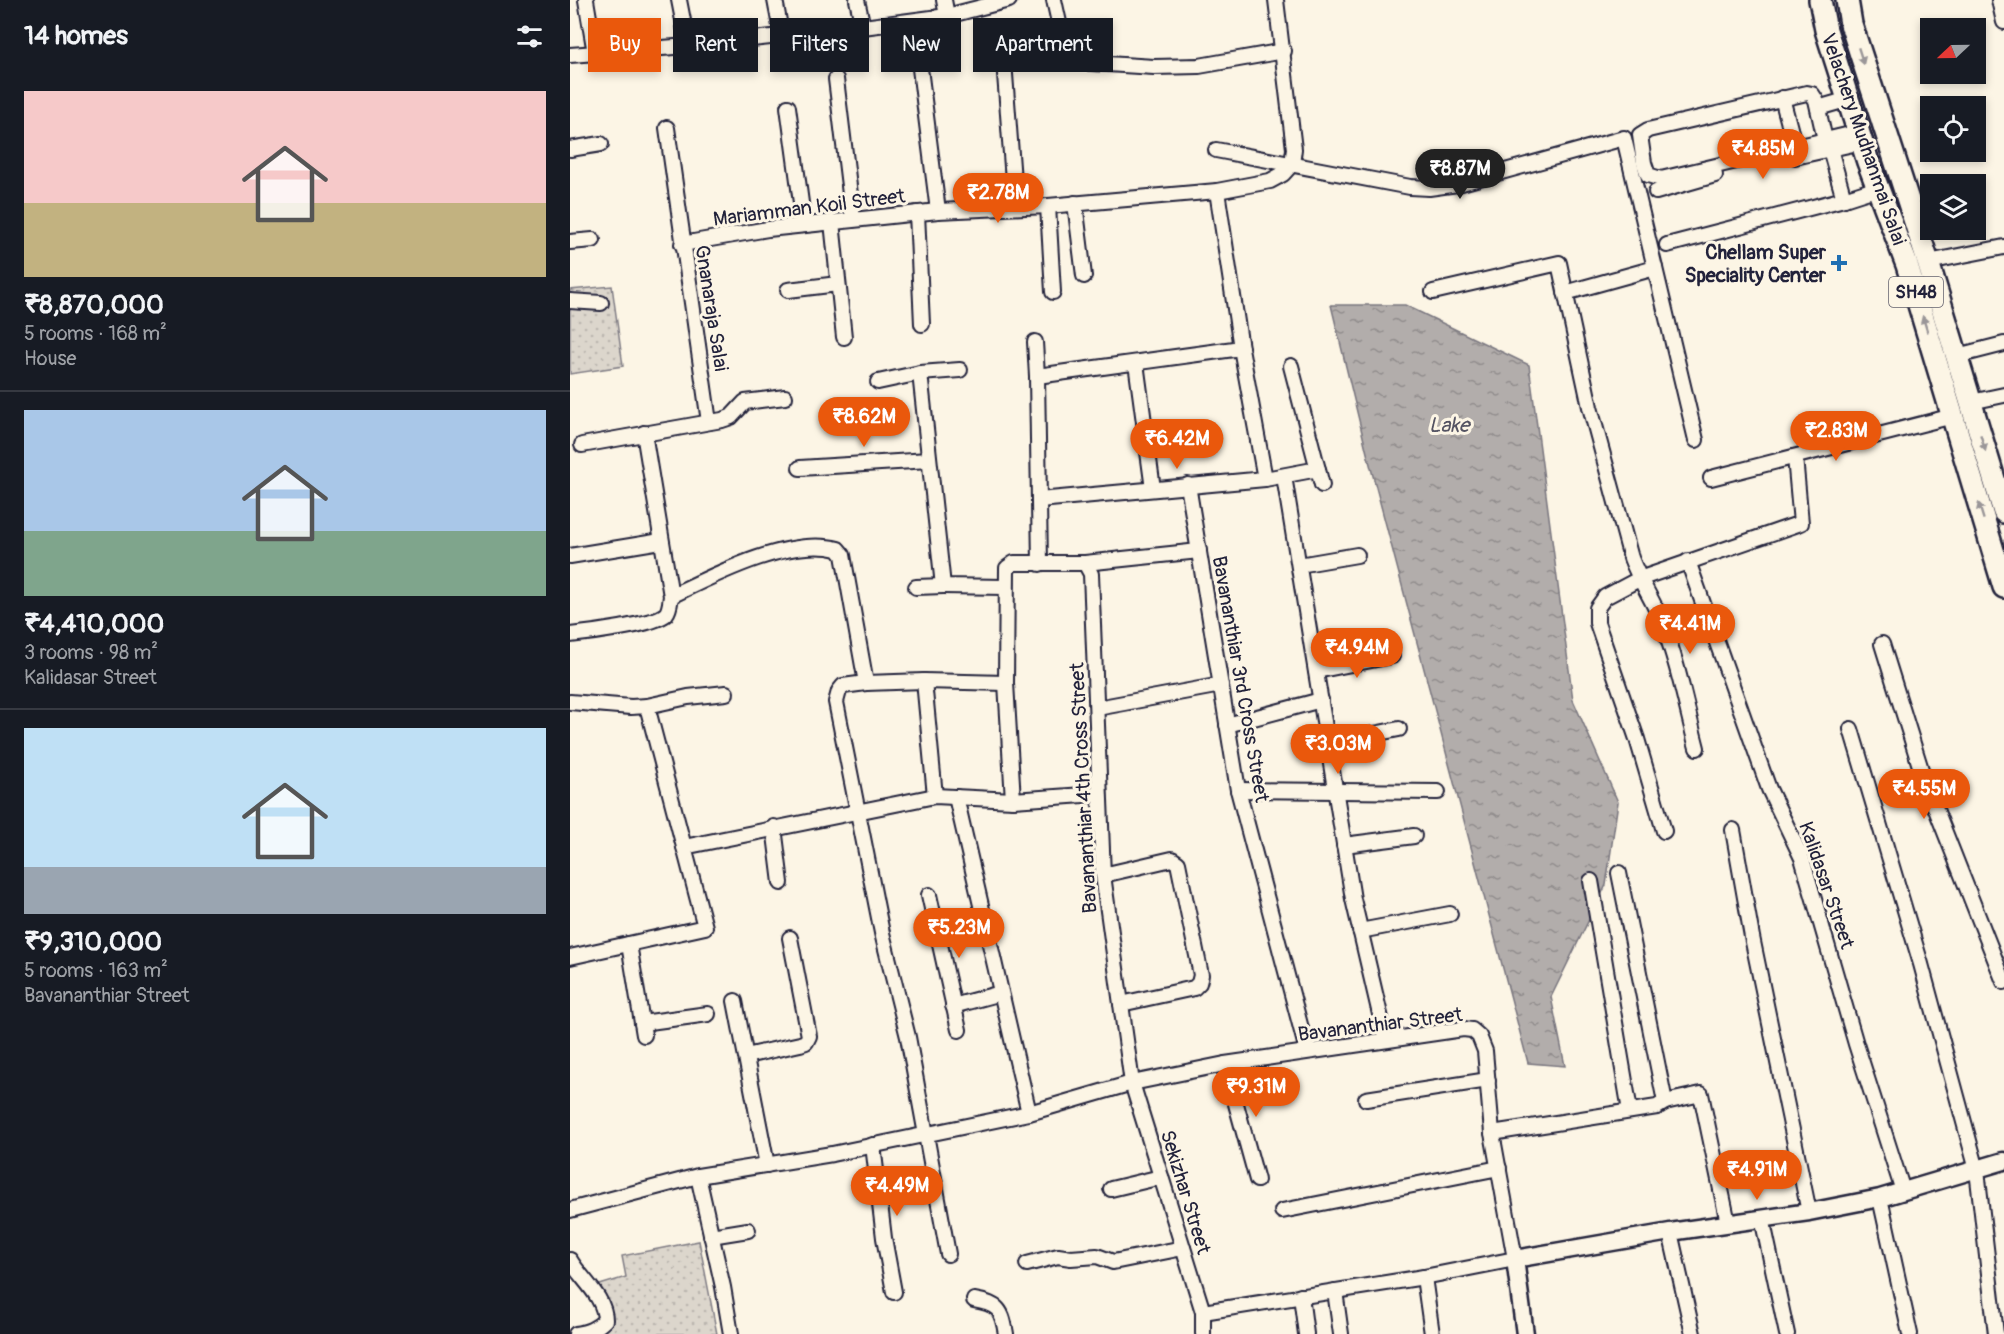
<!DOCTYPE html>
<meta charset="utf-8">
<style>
:root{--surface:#171b24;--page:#242831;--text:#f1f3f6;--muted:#9ea1a6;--line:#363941;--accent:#ea580c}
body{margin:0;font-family:Pangolin,sans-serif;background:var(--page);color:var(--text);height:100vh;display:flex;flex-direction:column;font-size:22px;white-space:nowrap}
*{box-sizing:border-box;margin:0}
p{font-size:20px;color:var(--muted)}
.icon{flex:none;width:33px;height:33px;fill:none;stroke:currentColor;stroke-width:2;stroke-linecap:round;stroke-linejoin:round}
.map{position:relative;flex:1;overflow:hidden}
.details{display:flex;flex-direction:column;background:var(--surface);width:570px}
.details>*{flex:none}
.guide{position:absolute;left:18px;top:18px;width:570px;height:54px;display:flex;gap:12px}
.needle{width:39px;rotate:248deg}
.buttons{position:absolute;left:1350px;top:18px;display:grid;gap:12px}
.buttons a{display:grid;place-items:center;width:66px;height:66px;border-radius:0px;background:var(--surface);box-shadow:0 3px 9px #0003;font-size:30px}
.price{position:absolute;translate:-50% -51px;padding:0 14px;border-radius:21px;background:var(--accent);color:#fff;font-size:20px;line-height:39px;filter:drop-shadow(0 2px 3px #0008)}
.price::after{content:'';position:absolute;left:50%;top:36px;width:18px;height:14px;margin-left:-9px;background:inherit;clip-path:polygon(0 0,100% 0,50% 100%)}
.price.active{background:#222;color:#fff}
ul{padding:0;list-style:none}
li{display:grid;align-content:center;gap:12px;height:318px;padding:0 24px}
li+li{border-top:2px solid var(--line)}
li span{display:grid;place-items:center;height:186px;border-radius:0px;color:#555}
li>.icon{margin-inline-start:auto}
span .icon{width:108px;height:108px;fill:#fffc;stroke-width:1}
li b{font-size:26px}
h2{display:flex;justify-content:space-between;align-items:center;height:72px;padding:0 24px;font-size:26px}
.chip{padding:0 21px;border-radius:0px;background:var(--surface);box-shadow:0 3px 9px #0003;font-size:21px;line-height:54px}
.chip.active{background:var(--accent);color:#fff}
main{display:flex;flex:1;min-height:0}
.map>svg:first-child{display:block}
.grass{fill:url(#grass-dots);stroke:#7f7c84;stroke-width:1.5}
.water{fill:url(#water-ripples);stroke:#78757e;stroke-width:1.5}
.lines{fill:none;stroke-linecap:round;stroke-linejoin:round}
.minor-casing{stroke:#22223b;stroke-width:18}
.tertiary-casing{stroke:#22223b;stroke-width:21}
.primary-casing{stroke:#22223b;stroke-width:26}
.minor{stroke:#fcf5e5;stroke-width:14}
.tertiary{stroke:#fcf5e5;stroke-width:16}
.primary{stroke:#fcf5e5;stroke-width:21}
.oneway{fill:#9a9698}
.poi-dot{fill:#1f6fb2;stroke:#fcf5e5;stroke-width:2}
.labels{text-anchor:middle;stroke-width:6;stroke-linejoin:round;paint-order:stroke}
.shield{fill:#fcf5e5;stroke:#63616e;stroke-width:1.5}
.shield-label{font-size:18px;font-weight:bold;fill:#22223b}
.street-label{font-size:20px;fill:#22223b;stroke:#fcf5e5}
.poi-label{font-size:20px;font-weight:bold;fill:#22223b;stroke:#fcf5e5;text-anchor:end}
.water-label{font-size:21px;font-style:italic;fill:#545362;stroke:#fcf5e5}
</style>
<main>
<section class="details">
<h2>14 homes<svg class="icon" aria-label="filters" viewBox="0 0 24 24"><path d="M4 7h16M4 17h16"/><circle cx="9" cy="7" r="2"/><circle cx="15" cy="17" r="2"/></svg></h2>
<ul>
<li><span style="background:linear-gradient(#f6c9c9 60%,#c2b280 0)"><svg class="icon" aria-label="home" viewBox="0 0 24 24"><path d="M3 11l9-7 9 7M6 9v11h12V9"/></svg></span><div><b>₹8,870,000</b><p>5 rooms · 168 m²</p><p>House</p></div></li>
<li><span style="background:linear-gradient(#a9c7e8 65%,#7fa58c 0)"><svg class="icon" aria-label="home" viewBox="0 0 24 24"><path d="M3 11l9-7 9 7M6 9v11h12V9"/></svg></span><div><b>₹4,410,000</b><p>3 rooms · 98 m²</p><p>Kalidasar Street</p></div></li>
<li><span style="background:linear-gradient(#bfe0f5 75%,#9aa5b1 0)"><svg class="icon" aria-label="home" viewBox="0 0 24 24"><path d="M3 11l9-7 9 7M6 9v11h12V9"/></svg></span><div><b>₹9,310,000</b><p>5 rooms · 163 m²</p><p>Bavananthiar Street</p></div></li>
</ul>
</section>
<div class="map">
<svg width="1434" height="1334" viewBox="0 0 1434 1334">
<defs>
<pattern id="grass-dots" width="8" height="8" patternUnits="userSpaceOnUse" patternTransform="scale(1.5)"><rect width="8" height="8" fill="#dcd6cc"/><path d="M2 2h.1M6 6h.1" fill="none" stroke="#bcb7b0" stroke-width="1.8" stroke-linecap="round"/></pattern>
<pattern id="water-ripples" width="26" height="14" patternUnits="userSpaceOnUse" patternTransform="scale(1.5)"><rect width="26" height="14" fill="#b2adab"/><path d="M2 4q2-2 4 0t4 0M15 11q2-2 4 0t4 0" fill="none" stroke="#908c8c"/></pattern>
</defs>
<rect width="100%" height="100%" fill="#fcf5e5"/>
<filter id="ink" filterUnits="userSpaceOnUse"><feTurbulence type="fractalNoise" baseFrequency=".0167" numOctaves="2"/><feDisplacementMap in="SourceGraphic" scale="12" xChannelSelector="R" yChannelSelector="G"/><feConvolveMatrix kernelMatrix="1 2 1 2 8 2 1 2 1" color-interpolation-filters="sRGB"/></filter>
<g filter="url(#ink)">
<g class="grass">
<path d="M42,286l11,80 -53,8v-84z"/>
<path d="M129,1241l18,93h-145l33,-14 -15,-32 36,-11 -4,-21z"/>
</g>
<path class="water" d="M761,305h74l124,60 44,335 45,102 -12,83 -55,112 14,69 -37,-3 -161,-610z"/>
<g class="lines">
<defs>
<g id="minor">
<path d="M16,0l9,53"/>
<path d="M109,0l9,46"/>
<path d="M205,0l7,37"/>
<path d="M287,0l6,27"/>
<path d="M374,0l3,16"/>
<path d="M484,0l11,50 3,7 8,5 78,5 45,-1 85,-15"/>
<path d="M706,0l18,149 -2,15"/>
<path d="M1429,0l5,22"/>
<path d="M344,21l24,190"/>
<path d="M0,55l118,-9 175,-19 84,-11 62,-16"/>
<path d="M422,61l76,-4"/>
<path d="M434,61l11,146"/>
<path d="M266,79l17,140"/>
<path d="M1212,98l13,49"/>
<path d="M218,107l16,118"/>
<path d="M1248,108l31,-9"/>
<path d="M97,128l42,294"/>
<path d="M1255,140l-9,-40 -4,-6 -5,-1 -159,37 -8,5 4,28 4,12 13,4 198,-47"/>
<path d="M0,149l31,-5"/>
<path d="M1260,149l14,50"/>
<path d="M646,150l194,37 19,1 29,-4 166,-46 72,302"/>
<path d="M1225,157l67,-15"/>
<path d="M647,191l24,157 24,131"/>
<path d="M1086,192l59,-17"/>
<path d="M505,203l9,73"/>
<path d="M478,206l5,86"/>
<path d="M347,213l5,111"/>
<path d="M262,222l12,115"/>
<path d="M0,242l23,-2"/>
<path d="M112,244l86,-15 170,-18 110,-5 169,-15 53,-10 13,-7 9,-10"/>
<path d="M1097,245l177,-46 34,-11"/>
<path d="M1358,262l76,-15"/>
<path d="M218,290l50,-6"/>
<path d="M863,292l126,-29 31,144 41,151c8,22 22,42 31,64 16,41 24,84 35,126"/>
<path d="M995,293l90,-25"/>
<path d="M0,301l31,2"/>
<path d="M465,342l2,34 3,188"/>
<path d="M1387,356l47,-12"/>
<path d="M566,363l17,126"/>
<path d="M721,366l31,119"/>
<path d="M350,373l23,213 62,1"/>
<path d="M467,376l204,-28"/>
<path d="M308,382l42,-9 40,-3"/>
<path d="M1401,402l33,-7"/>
<path d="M12,445l140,-25 9,-3 14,-15 40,-5"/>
<path d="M230,468l129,-8"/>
<path d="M714,476l69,423 33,141"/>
<path d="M1141,478l242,-62"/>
<path d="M618,485l50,305 69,261"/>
<path d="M469,500l226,-21 53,-10"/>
<path d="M0,556l91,-15"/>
<path d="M1118,561l81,228 33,69 54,186 47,147"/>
<path d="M515,563l6,11 12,301 29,208 71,229v22"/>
<path d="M729,565l58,-10"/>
<path d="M346,587l27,-1"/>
<path d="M101,596c43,-21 118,-60 167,-47l5,6 23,128 -23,3 -4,5 -3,11 46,231 26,104 40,217"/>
<path d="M0,635c19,-2 84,-10 96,-21 4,-5 4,-12 5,-18l-27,-163"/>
<path d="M1312,644l42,135 80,203"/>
<path d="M746,671l76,-15"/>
<path d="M354,681l11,115"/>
<path d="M296,683l58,-2 82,2"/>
<path d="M0,702l61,5 16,-1 58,221 -135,30"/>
<path d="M77,706l41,-9 38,-4"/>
<path d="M527,708l124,-23"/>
<path d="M657,725l94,-25"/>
<path d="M1281,729l70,235 56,206 19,164"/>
<path d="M758,743l71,-14"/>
<path d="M668,790l200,2"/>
<path d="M386,797l73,316"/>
<path d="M443,800l-7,-117 1,-115 7,-5h71l114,-12"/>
<path d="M204,827l7,56"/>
<path d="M1163,830l19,107 57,275"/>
<path d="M1094,831l-27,-92 -40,-116v-15l8,-11 34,-18 162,-56 -6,-66"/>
<path d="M774,845l70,-9"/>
<path d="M114,847l251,-51 78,4 85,-6"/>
<path d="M533,875l69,-16 6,4 23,112 -2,8 -5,5 -73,16"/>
<path d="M1021,881l39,230"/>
<path d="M359,895l30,135"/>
<path d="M790,931l90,-17"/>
<path d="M59,944l15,91"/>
<path d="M165,1001l32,164"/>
<path d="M383,1006l48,-13"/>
<path d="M72,1023l66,-9"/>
<path d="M176,1056l54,-12 6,-2 3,-6 -19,-98"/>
<path d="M655,1064l32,116"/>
<path d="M796,1099l122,-19"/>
<path d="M1095,1102l36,-8 27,129"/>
<path d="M922,1133l165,-26 8,-5 -46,-229"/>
<path d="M303,1145l11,93 10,54"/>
<path d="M128,1176l25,111 8,47"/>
<path d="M541,1189l50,-12"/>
<path d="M1310,1198l30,136"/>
<path d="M0,1210l128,-34 134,-22 197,-41 103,-30 93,-19 238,-35 9,1 7,6 6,15 7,82 23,126 -91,18 -221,35"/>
<path d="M712,1211l217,-43"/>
<path d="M1192,1218l25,116"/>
<path d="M1100,1232l23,102"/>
<path d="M141,1236l37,-6"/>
<path d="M0,1260c11,19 35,37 35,60 -9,9 -17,12 -29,14"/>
<path d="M457,1264l31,-8 13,2 26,-2 16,6 70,-14"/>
<path d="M854,1277l8,57"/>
<path d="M765,1291l6,43"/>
<path d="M731,1296l5,38"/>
<path d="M404,1300c25,4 28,10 32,34"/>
</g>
<path id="tertiary" d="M955,1334l-10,-75 155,-27 139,-20 71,-14 124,-37"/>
<g id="primary">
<path d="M1250,0l6,30 42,132 39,103 97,322"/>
<path d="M1277,0l4,24 77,238 76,250"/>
</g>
</defs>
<use href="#minor" class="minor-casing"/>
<use href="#tertiary" class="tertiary-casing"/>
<use href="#primary" class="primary-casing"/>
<use href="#minor" class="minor"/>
<use href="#tertiary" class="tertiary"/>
<use href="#primary" class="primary"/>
</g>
<defs><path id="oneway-solid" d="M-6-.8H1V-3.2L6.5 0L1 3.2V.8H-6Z" transform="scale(1.5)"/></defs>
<g class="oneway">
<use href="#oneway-solid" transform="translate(1291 56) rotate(72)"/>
<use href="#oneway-solid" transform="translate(1355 324) rotate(-107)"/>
<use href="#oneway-solid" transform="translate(1413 443) rotate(73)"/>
<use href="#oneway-solid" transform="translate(1411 511) rotate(-107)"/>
</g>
</g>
<path class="poi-dot" d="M1266 254h6v6h6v6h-6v6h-6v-6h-6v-6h6z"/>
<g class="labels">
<rect class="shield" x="1319" y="277" width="54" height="30" rx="4.5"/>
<g class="shield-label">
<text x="1346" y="298">SH48</text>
</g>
<g class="street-label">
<text transform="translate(1294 139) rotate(71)" y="7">Velachery Mudhanmai Salai</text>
<text transform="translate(239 207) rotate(-7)" y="7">Mariamman Koil Street</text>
<text transform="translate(142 308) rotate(81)" y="7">Gnanaraja Salai</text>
<text transform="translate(671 679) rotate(80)" y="7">Bavananthiar 3rd Cross Street</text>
<text transform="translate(513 788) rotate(-93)" y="7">Bavananthiar 4th Cross Street</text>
<text transform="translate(1257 885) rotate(71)" y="7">Kalidasar Street</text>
<text transform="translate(810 1024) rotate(-7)" y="7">Bavananthiar Street</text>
<text transform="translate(616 1192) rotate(73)" y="7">Sekizhar Street</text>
</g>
<g class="poi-label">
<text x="1256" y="259">Chellam Super<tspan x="1256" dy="23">Speciality Center</tspan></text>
</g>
<g class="water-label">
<text x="879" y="432">Lake</text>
</g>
</g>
</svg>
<div class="buttons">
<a><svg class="needle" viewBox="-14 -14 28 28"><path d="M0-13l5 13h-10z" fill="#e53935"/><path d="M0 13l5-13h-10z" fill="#9ea1a6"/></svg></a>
<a><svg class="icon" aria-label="locate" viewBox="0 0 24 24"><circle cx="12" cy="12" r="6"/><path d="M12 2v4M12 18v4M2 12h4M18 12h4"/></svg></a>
<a><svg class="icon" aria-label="layers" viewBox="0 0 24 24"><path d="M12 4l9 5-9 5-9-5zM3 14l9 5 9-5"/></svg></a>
</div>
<b class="price" style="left:1193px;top:180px">₹4.85M</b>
<b class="price active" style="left:890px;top:200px">₹8.87M</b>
<b class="price" style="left:428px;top:224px">₹2.78M</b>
<b class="price" style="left:294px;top:448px">₹8.62M</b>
<b class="price" style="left:1266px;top:462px">₹2.83M</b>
<b class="price" style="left:607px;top:470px">₹6.42M</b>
<b class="price" style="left:1120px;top:655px">₹4.41M</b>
<b class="price" style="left:787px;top:679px">₹4.94M</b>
<b class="price" style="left:768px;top:775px">₹3.03M</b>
<b class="price" style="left:1354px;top:820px">₹4.55M</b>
<b class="price" style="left:389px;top:959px">₹5.23M</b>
<b class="price" style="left:686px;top:1118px">₹9.31M</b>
<b class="price" style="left:1187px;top:1201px">₹4.91M</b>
<b class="price" style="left:327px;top:1217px">₹4.49M</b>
<div class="guide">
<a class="chip active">Buy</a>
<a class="chip">Rent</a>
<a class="chip">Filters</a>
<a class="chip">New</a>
<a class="chip">Apartment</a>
</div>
</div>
</main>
